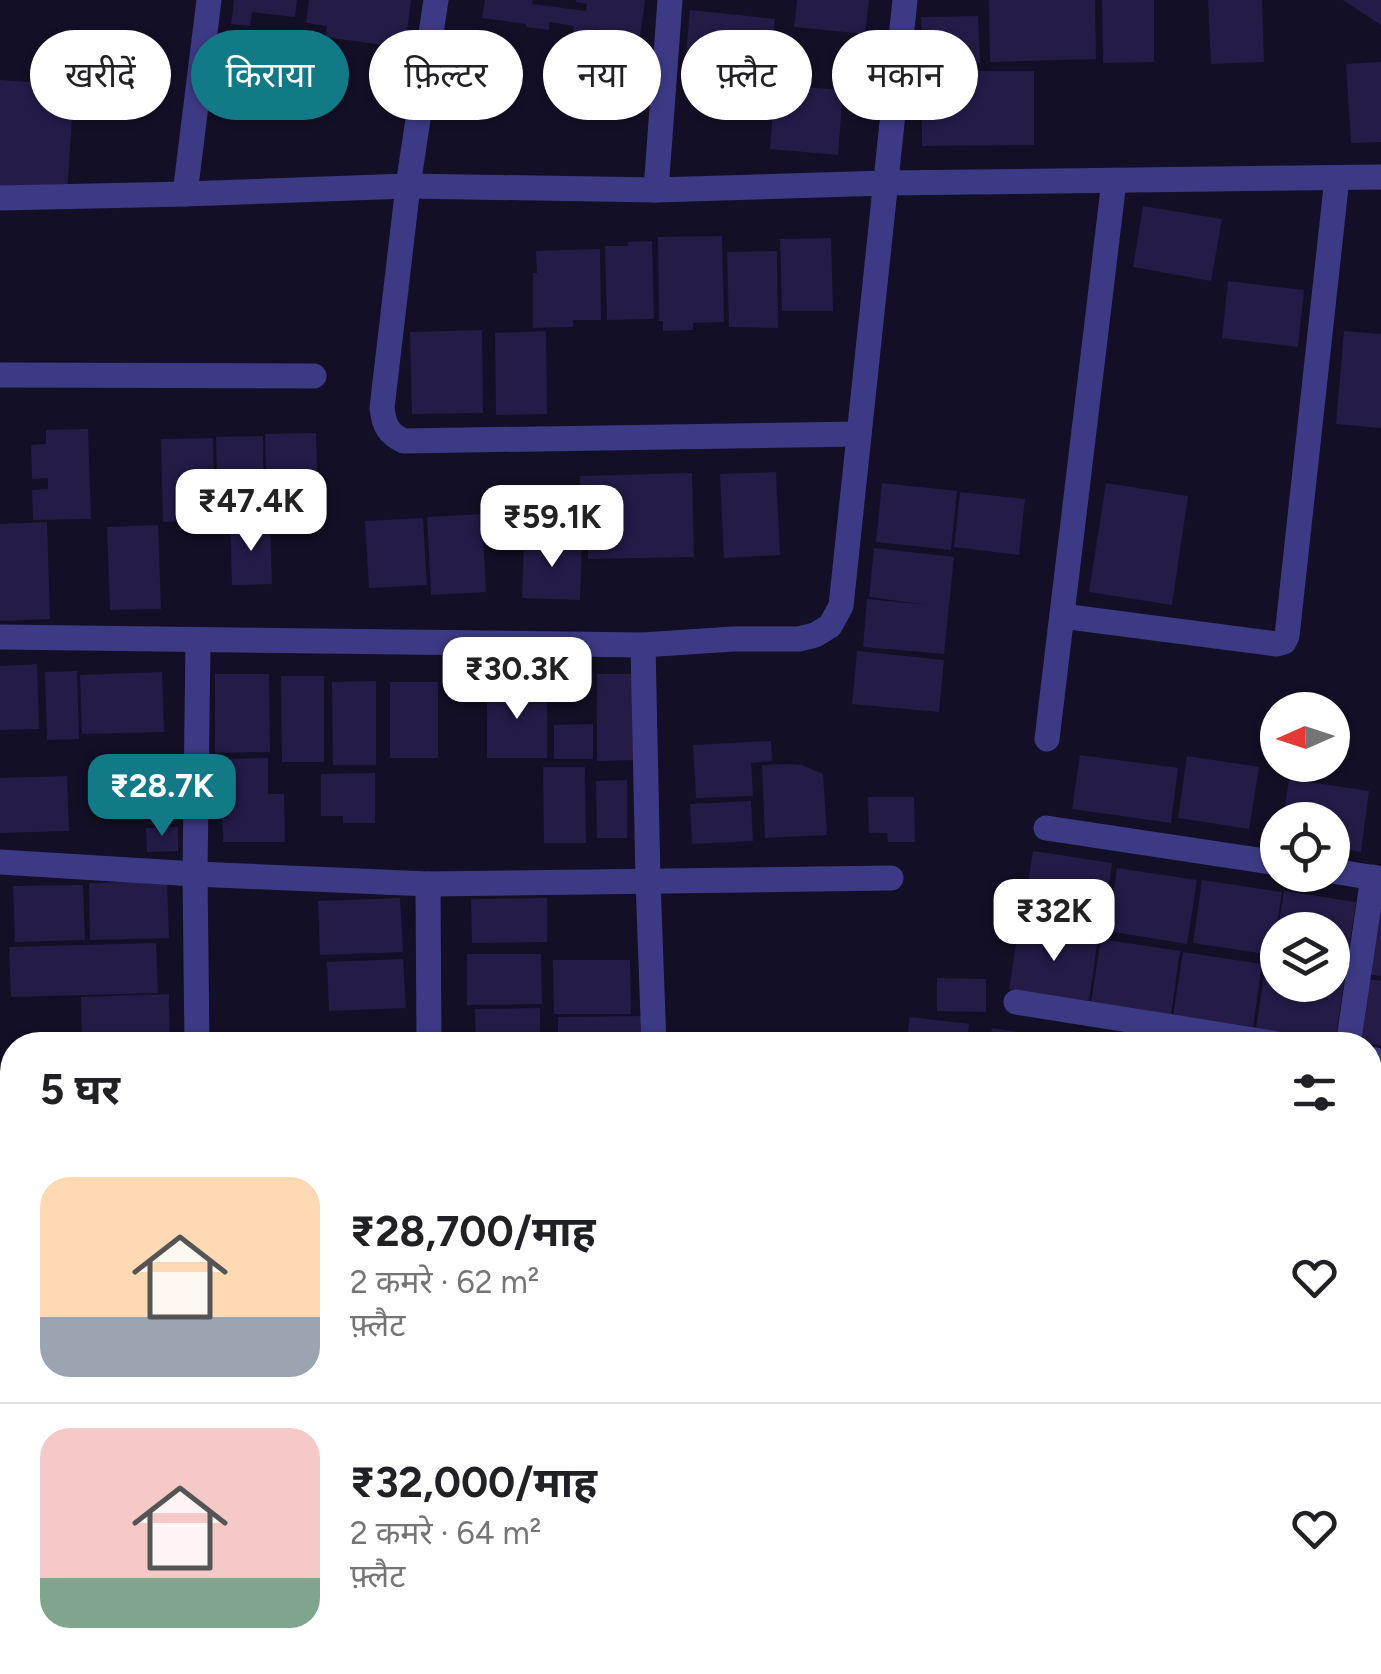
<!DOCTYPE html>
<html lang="hi">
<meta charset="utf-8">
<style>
:root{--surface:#fff;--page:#f2f2f2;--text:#202124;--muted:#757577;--line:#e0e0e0;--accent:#127987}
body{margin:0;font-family:Figtree,"Noto Sans Devanagari",sans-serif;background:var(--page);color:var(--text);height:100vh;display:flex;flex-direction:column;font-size:38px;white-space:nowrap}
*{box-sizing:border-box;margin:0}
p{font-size:32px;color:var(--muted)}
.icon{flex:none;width:55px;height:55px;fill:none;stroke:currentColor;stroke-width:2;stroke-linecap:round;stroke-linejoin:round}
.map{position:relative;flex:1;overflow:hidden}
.details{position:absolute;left:0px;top:1032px;width:1382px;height:642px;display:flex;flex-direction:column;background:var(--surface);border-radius:40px 40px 0 0;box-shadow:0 2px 8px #0004}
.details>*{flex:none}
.top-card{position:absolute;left:30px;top:30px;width:1322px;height:90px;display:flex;gap:20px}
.needle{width:65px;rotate:267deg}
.controls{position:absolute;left:1260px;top:692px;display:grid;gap:20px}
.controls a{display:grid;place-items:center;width:90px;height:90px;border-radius:50%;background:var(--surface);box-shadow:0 2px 8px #0004;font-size:50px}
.price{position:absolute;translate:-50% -85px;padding:0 22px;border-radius:20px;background:#fff;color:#222;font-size:32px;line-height:65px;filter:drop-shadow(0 2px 5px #0008)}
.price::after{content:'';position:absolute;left:50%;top:60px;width:30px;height:22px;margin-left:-15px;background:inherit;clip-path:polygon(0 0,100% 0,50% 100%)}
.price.active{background:var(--accent);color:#fff}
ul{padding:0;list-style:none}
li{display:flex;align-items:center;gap:30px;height:250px;padding:0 40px}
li+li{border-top:2px solid var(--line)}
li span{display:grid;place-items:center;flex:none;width:280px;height:200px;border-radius:30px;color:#555}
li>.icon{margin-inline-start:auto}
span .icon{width:120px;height:120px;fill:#fffc;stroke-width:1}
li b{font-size:42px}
h2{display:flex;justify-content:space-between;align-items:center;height:120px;padding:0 40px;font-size:42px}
.pill{padding:0 35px;border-radius:45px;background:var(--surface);box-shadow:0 2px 8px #0004;font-size:35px;line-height:90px}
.pill.active{background:var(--accent);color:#fff}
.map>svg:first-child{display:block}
.building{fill:#241b47}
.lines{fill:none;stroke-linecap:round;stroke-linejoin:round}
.minor{stroke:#3d3a85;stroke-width:25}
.secondary{stroke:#6f6bff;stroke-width:25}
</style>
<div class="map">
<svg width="1381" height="1674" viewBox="0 0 1381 1674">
<rect width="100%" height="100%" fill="#130f26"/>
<g class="building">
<path d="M234,0h63l-2,17 -43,-5 -2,14 -19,-2z"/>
<path d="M309,0h102l-6,48 -80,-11 2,-11 -21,-3z"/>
<path d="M485,0h48l-1,4 54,7 1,-7 -11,-2v-2h69l-5,36 -47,-7v6l-20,-3 1,-6 -25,-4v8l-23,-3v-3l-44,-6z"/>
<path d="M797,0h72l-4,34 -71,-7z"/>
<path d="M989,0h106l1,59 -106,3z"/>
<path d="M1102,0h52v62l-51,1z"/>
<path d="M1208,0h54l2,62 -53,2z"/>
<path d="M1343,0h38v25z"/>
<path d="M690,10l85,9 -5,54 -85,-8z"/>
<path d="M978,16l2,47 -58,2 -1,-48z"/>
<path d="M1381,62v80l-30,1 -5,-79z"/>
<path d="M922,71h112v74l-112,1z"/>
<path d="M0,80l74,5 -7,109 -67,-4z"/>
<path d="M775,85l68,5 -5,65 -68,-6z"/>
<path d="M1143,206l79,13 -11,62 -78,-14z"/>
<path d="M722,236l2,86 -31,1v7l-30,1v-10h-4l-1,-84z"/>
<path d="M831,238l2,73h-51l-2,-72z"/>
<path d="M652,241l2,78 -47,1 -2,-74h23v-4z"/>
<path d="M600,249l1,71h-28v7l-40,1v-55h4l-1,-22z"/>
<path d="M777,251l1,77 -49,-1 -2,-75z"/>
<path d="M1228,281l76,9 -6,57 -76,-9z"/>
<path d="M482,330l1,83 -71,1 -2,-82z"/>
<path d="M546,331l1,83 -51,1 -1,-82z"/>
<path d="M1344,331l37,3v94l-45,-4z"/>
<path d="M88,429l3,90 -58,1 -1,-30 16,-1v-11l-16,1 -1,-34 15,-1v-14z"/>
<path d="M316,433l2,84h-51l-2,-83z"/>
<path d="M263,436l1,81 -46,1 -2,-81z"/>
<path d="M213,438l2,83 -52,1 -2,-83z"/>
<path d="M776,472l4,83 -56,3 -4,-84z"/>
<path d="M692,473l2,84 -106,2v-32h-7l-1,-51z"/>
<path d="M882,483l75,8 -6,59 -75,-8z"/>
<path d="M1106,483l82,13 -16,109 -83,-13z"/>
<path d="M960,492l65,7 -6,56 -65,-8z"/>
<path d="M482,514l4,78 -55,3 -4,-78z"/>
<path d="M423,518l4,67 -58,3 -4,-67z"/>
<path d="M47,522l3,97 -50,2v-97z"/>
<path d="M270,523l2,61 -40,1 -2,-61z"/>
<path d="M158,525l3,84 -51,1 -3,-83z"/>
<path d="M524,541l58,2 -2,57 -58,-2z"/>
<path d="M874,548l80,9 -10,97 -81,-7 4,-48 61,6 -59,-8z"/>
<path d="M857,651l87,9 -5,52 -87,-8z"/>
<path d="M37,664l2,65 -39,1v-64z"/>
<path d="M77,671l2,68 -32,1 -2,-68z"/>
<path d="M162,672l2,60 -82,2 -2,-59z"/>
<path d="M215,674h54l1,78 -55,1z"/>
<path d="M597,674h40v86l-40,1z"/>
<path d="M281,676h43v86h-42z"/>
<path d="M376,681v84h-43l-1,-83z"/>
<rect x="390" y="682" width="48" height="76"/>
<path d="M547,685v73h-60v-72z"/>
<path d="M593,724v35h-39v-34z"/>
<path d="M771,741l1,20 -21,2 2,33 -57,2 -3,-53z"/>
<path d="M1080,755l98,13 -7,55 -99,-14z"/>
<path d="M1187,756l72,11 -10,62 -71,-11z"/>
<path d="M268,758v36h16l1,48h-62l-1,-32 -10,1v-52z"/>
<path d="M787,764l15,1 21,9 4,61 -62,3 -3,-73z"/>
<path d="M543,767h42l1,76h-42z"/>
<path d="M375,773v50h-32v-7h-22v-42z"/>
<path d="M67,776l2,55 -69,2v-55z"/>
<path d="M1289,779l80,12 -8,61 -29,-5v-27h-49z"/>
<path d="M627,780v58h-30l-1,-57z"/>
<path d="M868,797h46l1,45h-27l-1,-9h-18z"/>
<path d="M751,801l2,40 -61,3 -2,-40z"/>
<path d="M178,827v24l-31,1 -1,-24z"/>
<path d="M1033,851l79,12 -9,63 -80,-12z"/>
<path d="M1117,868l80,12 -10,64 -79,-13z"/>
<path d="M1202,880l80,12 -10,63 -79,-12z"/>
<path d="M167,881l2,57 -79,2 -1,-57z"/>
<path d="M83,885l2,55 -70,2 -2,-56z"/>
<path d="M1284,891l72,11 -10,63 -14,-2v-33h-54z"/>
<path d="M400,898l3,54 -83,3 -2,-54z"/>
<path d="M547,898v44l-75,1 -1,-44z"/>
<path d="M1370,910l11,1v65l-21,-3z"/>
<path d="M1019,926l79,12 -9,63 -80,-12z"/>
<path d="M1101,939l79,12 -9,64 -80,-13z"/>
<path d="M156,943l2,50 -147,4 -2,-50z"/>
<path d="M1183,952l79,12 -9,63 -80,-12z"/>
<path d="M467,954h74l1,50 -75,1z"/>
<path d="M403,959l3,49 -77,3 -2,-49z"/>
<path d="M553,960h77l1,54h-77z"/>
<path d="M1266,965l12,2v18h54v-10l13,2 -10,63 -79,-12z"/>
<path d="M937,978l49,1v33l-49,-1z"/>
<path d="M1360,978l21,3v65l-32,-5z"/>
<path d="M169,994l1,51h-88l-1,-48z"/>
<path d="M540,1008v37h-64l-1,-36z"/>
<path d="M642,1016v29h-84v-28z"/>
<path d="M910,1017l59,7 -3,21h-60z"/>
<path d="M992,1028l91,15v2h-94z"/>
<path d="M1370,1104l11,2v61l-11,-3z"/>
<path d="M1370,1179l11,2v67l-11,-2z"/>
<path d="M0,1267h12v67l-12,1z"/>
<path d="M1372,1302l9,1v62l-11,-2z"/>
<path d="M1371,1379l10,2v54l-11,-2z"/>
<path d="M4,1388h8v139h-5z"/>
<path d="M1370,1492l11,2v117l-11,-2z"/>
</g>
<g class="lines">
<g class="minor">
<path d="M436,0l-28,186 -26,222c2,17 6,26 22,33l455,-7"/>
<path d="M656,190l14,-190"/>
<path d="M185,194l24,-194"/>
<path d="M0,198l185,-4 223,-8 248,4 230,-7 495,-6"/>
<path d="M0,375l314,1"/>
<path d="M1062,616l215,28 7,-2 3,-6 50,-458"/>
<path d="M0,637l643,8 90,-6h66l16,-4 15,-9 11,-20 64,-606"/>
<path d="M643,645l5,235 6,165"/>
<path d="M1047,739l67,-558"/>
<path d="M1046,828l232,35"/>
<path d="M0,862l195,12 233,10 463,-6"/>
<path d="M1332,871l49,8"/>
<path d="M428,884l1,161"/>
<path d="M1016,1002l269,43"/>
<path d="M197,1045l-2,-171 3,-234"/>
<path d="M1348,1045l25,-168"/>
<path d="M1370,1059l11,2"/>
<path d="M1370,1258l11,2"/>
<path d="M0,1339h12"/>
<path d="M1370,1448l11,1"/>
<path d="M438,1674l1,-12"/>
<path d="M746,1674l3,-12"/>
</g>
<g class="secondary">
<path d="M0,1542h12"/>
<path d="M0,1589l12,-1"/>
<path d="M921,1662l69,12"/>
<path d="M1206,1662l66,12"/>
</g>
</g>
</svg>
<div class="controls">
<a><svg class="needle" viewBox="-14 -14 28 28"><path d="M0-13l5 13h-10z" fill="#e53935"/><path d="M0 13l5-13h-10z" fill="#757577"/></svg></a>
<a><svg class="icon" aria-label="locate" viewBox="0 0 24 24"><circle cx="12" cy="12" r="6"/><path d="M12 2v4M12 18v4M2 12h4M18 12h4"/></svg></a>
<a><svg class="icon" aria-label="layers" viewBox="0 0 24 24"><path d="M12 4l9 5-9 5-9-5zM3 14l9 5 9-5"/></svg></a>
</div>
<b class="price" style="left:251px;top:554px">₹47.4K</b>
<b class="price" style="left:552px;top:570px">₹59.1K</b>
<b class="price" style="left:517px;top:722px">₹30.3K</b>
<b class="price active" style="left:162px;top:839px">₹28.7K</b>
<b class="price" style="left:1054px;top:964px">₹32K</b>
<div class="top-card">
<a class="pill">खरीदें</a>
<a class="pill active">किराया</a>
<a class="pill">फ़िल्टर</a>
<a class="pill">नया</a>
<a class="pill">फ़्लैट</a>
<a class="pill">मकान</a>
</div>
<section class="details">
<h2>5 घर<svg class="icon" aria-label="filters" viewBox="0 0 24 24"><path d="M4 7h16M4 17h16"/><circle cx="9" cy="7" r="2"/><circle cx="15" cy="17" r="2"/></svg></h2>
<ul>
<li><span style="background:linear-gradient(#ffd9b3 70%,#9aa5b1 0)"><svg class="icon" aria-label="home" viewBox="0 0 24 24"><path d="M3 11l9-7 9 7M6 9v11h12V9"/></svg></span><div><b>₹28,700/माह</b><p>2 कमरे · 62 m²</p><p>फ़्लैट</p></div><svg class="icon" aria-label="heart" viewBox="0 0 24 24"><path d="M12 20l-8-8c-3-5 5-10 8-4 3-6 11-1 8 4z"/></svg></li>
<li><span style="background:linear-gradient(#f6c9c9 75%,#7fa58c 0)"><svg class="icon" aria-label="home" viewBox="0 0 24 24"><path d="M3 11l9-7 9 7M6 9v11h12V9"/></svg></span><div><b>₹32,000/माह</b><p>2 कमरे · 64 m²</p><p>फ़्लैट</p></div><svg class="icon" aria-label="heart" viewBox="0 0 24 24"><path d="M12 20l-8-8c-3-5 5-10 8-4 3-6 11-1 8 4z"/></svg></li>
</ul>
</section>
</div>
